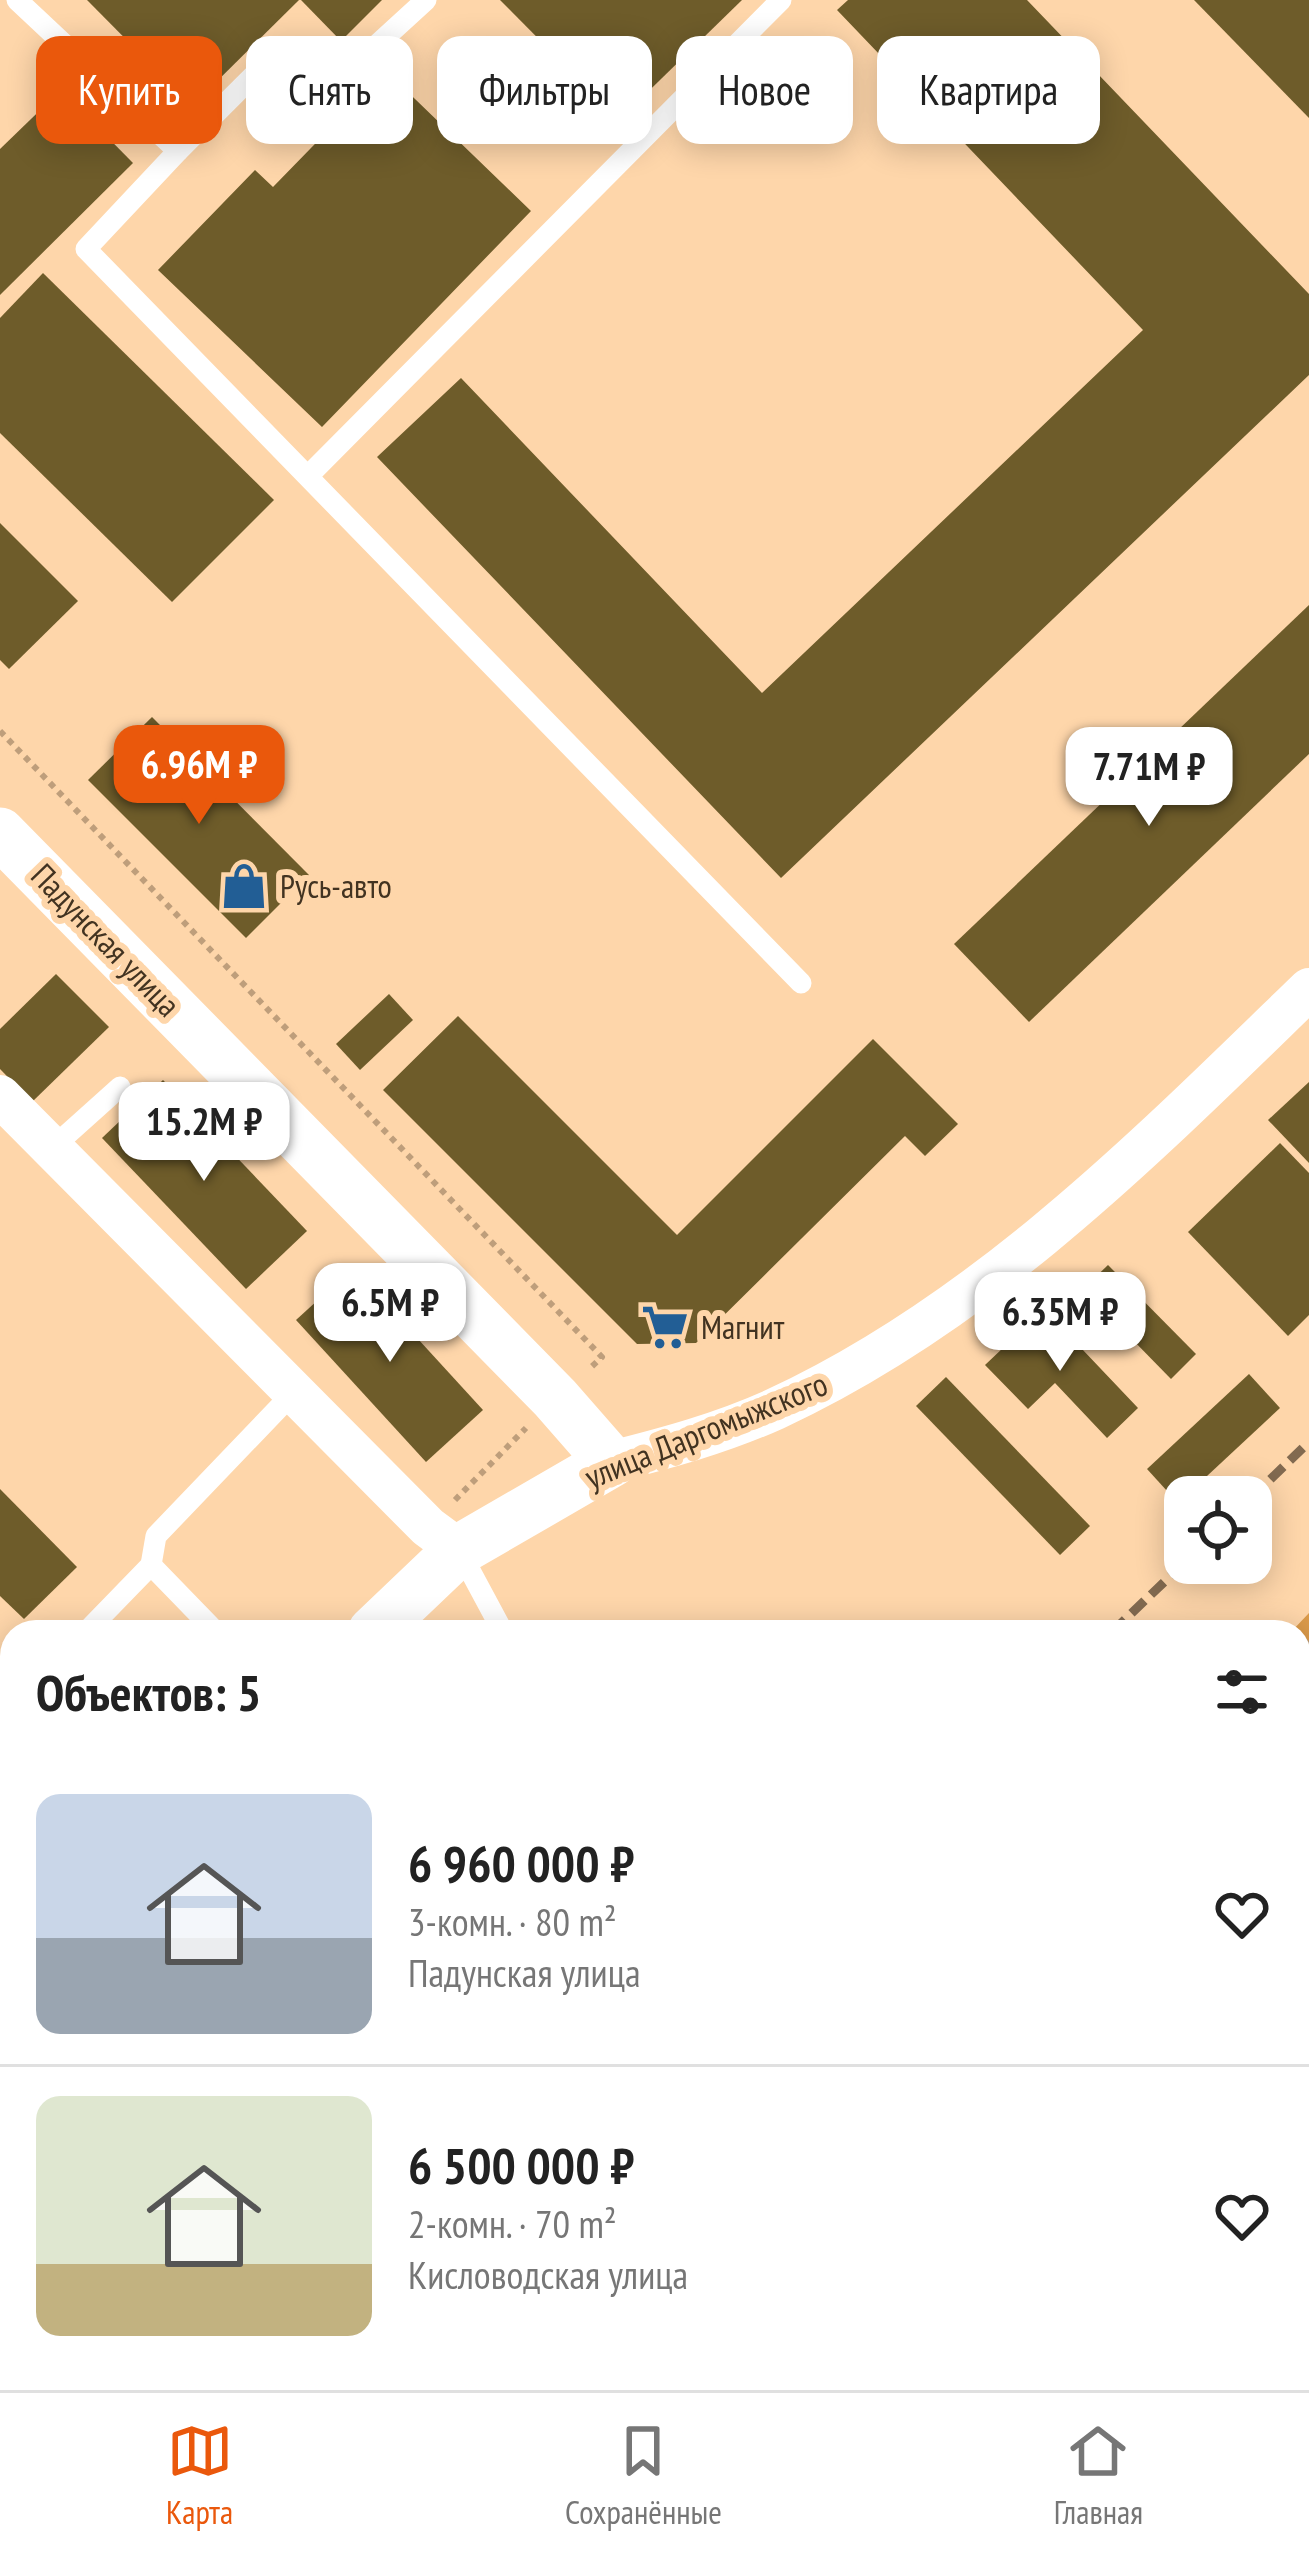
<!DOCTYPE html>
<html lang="ru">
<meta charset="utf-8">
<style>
:root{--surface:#fff;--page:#f6f6f6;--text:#222;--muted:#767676;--line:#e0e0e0;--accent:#ea580c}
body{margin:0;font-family:"PT Sans Narrow",sans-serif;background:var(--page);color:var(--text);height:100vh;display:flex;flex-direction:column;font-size:45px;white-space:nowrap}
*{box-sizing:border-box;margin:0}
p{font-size:39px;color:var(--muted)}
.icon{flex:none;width:66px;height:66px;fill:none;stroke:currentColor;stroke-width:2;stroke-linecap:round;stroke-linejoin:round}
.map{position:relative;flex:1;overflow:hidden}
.drawer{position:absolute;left:0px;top:1620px;width:1311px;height:771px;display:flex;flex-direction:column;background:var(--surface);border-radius:36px 36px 0 0;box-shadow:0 6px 30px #0003}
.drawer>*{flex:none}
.top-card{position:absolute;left:36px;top:36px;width:1239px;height:108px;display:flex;gap:24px}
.buttons{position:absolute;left:1164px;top:1476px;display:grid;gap:24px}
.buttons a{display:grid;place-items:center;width:108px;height:108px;border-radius:24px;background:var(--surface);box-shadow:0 6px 30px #0003;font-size:60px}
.price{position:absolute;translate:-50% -102px;padding:0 27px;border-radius:24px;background:#fff;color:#222;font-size:39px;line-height:78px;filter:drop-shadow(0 3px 6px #0008)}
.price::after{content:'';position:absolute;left:50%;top:72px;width:36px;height:27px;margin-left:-18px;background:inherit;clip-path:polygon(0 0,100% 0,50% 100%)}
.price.on{background:var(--accent);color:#fff}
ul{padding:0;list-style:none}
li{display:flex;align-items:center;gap:36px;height:300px;padding:0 36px}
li+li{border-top:3px solid var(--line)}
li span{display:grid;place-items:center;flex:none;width:336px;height:240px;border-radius:24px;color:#555}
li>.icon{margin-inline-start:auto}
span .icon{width:144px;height:144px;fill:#fffc;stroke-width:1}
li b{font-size:51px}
h2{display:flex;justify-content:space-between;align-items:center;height:144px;padding:0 36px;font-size:51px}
.pill{padding:0 42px;border-radius:24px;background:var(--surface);box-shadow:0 6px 30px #0003;font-size:42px;line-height:108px}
.pill.on{background:var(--accent);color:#fff}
.dock{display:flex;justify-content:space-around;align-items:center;height:168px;border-top:3px solid var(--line);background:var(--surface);font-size:33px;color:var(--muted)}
.dock a{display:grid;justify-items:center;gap:6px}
.dock .on{color:var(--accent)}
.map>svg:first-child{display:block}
.forest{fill:#dc9b4a}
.building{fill:#6e5c2a}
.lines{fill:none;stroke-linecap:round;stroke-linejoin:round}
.path{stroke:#be9e7b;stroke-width:6;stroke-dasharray:6 6;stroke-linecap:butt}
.service{stroke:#fff;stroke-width:21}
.minor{stroke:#fff;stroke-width:42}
.tertiary{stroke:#fff;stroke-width:51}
.rail{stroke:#826a50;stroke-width:9;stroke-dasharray:18 9;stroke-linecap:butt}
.labels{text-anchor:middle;stroke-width:12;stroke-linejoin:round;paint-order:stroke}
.poi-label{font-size:33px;fill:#423321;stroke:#fed6aa;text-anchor:start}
.street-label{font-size:33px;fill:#423321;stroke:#fed6aa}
</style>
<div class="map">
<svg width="1309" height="2390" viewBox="0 0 1309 2390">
<rect width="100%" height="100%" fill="#fed6aa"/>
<g class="forest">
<path d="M1309,1613v158l-10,10v-149h-8z"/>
<path d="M1299,1818l10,14v558h-588l-9,-11h587z"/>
</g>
<g class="building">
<path d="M87,0h212l-107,106z"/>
<path d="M301,0h81l-41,41z"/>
<path d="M500,0h242l-123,120z"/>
<path d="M848,0h179l282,294v81l-528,503 -404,-421 84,-79 301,315 381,-363 -306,-320z"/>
<path d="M1194,0h115v118z"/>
<path d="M386,71l145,140 -209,216 -164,-157 97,-100 18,17z"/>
<path d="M61,90l72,73 -133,132v-146z"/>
<path d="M43,273l231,227 -102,102 -172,-169v-115z"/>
<path d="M0,523l78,78 -69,68 -9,-9z"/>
<path d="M1309,605v149l-280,268 -75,-78z"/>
<path d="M152,717l157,158 -63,63 -158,-158z"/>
<path d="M56,974l53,53 -77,75 -32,-33v-40z"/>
<path d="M389,994l24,26 -53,50 -24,-26z"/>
<path d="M458,1016l219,219 196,-196 85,85 -33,32 -20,-20 -209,207 -59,1 -254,-254z"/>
<path d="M163,1080l144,151 -61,58 -144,-151z"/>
<path d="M1309,1082v81l-41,-43z"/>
<path d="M1280,1143l29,30v142l-21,21 -100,-104z"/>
<path d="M1108,1265l88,89 -25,25 -88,-90z"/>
<path d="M353,1268l130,142 -57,52 -130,-142z"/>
<path d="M1044,1309l94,99 -31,30 -52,-55 -27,26 -43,-44z"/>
<path d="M1249,1374l31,34 -102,95 -31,-34z"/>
<path d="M946,1377l144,149 -30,29 -144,-149z"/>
<path d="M0,1489l77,78 -53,52 -24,-23z"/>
<path d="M12,1757v106l-12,11v-105z"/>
<path d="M52,2379h32l10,11h-54z"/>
<path d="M204,2379h57l-12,11h-57z"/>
</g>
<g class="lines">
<g class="path">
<path d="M0,731l602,626 -14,13"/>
<path d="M455,1500l71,-72"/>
<path d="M1299,1651l10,-10"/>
<path d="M495,2390l14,-11"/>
</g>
<g class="service">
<path d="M17,0l161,151 89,-89 43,44 116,-106"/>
<path d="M178,151l-92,98 715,734"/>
<path d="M308,476l473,-476"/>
<path d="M52,1148l68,-61"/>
<path d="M459,1550l44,82"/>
<path d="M151,1565l5,-29 138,-144"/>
<path d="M86,1632l65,-67 65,67"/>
<path d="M0,1680l12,11"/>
<path d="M0,1717l12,-11"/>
<path d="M0,2196l12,-7"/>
</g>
<g class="minor">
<path d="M0,1096l428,431 31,23"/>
<path d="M611,1462c56,-14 111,-29 164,-53 209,-97 371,-262 534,-420"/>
</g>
<g class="tertiary">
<path d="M0,833l555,565 56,64 -152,88 -86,82"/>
<path d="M0,1993l12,-12"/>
</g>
<g class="rail">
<path d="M1251,1498l58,-56"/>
<path d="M1112,1632l73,-70"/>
<path d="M329,2390l11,-11"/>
</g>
</g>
<defs>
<symbol id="shop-bare" viewBox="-9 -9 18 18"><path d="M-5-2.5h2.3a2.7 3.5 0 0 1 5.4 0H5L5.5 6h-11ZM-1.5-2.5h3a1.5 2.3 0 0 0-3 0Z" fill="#225e95" stroke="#fed6aa" stroke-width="2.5" paint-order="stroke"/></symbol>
<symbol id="supermarket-bare" viewBox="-9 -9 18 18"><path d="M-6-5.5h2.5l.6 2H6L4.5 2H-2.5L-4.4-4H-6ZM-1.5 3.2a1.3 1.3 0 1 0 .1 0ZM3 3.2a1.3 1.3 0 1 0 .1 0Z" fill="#225e95" stroke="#fed6aa" stroke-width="2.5" paint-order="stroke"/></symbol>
</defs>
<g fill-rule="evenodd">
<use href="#shop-bare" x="211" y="853" width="66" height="66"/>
<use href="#supermarket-bare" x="632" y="1294" width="66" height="66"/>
</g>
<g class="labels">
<g class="poi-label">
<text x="280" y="898">Русь-авто</text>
<text x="701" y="1339">Магнит</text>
</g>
<g class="street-label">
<text transform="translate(106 940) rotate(46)" y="12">Падунская улица</text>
<text transform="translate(706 1430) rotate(-22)" y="12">улица Даргомыжского</text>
</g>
</g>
</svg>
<div class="buttons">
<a><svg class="icon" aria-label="locate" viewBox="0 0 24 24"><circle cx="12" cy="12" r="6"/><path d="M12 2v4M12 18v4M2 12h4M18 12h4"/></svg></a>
</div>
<b class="price on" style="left:199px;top:827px">6.96M ₽</b>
<b class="price" style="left:1149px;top:829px">7.71M ₽</b>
<b class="price" style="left:204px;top:1184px">15.2M ₽</b>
<b class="price" style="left:390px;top:1365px">6.5M ₽</b>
<b class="price" style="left:1060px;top:1374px">6.35M ₽</b>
<div class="top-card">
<a class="pill on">Купить</a>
<a class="pill">Снять</a>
<a class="pill">Фильтры</a>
<a class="pill">Новое</a>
<a class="pill">Квартира</a>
</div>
<section class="drawer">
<h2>Объектов: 5<svg class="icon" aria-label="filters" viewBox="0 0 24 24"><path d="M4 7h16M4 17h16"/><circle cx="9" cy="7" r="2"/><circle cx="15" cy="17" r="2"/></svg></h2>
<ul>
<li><span style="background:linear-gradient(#c9d6e8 60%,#9aa5b1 0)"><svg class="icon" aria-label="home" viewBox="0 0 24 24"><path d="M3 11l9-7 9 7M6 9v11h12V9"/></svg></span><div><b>6 960 000 ₽</b><p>3-комн. · 80 m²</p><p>Падунская улица</p></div><svg class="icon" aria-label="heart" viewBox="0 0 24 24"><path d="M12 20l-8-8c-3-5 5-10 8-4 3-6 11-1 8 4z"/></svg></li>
<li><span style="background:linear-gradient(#dfe7d0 70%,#c2b280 0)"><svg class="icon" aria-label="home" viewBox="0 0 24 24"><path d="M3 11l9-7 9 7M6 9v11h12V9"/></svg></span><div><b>6 500 000 ₽</b><p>2-комн. · 70 m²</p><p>Кисловодская улица</p></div><svg class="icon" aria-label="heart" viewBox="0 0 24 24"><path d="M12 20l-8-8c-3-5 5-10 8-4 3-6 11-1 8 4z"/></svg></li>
</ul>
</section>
</div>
<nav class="dock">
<a class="on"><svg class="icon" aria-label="map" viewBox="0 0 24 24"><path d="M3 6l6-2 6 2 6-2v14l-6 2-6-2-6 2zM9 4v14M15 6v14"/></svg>Карта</a>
<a><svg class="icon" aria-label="saved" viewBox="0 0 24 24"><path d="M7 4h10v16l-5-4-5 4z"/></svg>Сохранённые</a>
<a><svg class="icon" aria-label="home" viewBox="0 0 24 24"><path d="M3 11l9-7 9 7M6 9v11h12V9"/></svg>Главная</a>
</nav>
